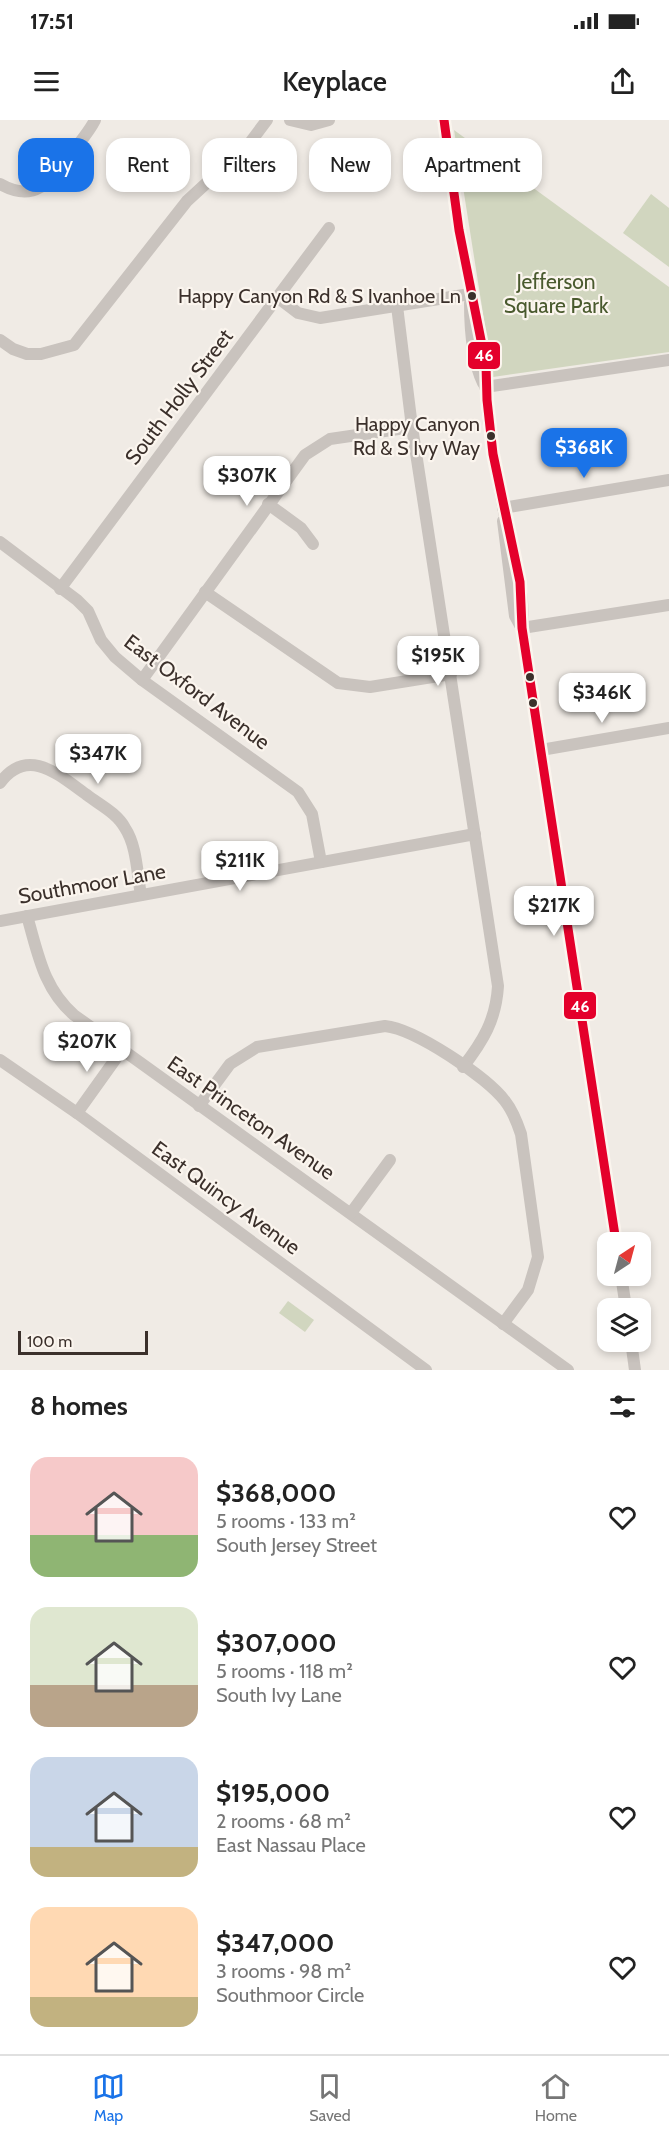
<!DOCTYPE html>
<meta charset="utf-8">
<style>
:root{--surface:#fff;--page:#f6f6f6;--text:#222;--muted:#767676;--line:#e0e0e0;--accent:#1a73e8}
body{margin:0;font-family:Cabin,sans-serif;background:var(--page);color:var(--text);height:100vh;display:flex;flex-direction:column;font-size:22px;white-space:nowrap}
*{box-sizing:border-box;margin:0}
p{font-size:20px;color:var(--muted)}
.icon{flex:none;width:33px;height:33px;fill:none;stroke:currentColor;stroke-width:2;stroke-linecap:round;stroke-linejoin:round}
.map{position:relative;height:1250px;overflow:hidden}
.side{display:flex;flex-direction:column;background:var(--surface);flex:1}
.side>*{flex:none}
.top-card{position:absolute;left:18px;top:18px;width:633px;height:54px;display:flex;gap:12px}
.needle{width:39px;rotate:36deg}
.controls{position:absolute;left:597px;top:1112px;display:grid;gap:12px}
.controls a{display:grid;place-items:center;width:54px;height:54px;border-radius:12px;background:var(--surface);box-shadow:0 3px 9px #0003;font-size:30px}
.scale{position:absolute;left:18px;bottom:15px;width:130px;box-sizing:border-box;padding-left:6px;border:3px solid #3b302b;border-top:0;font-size:16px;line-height:21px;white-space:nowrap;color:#3b302b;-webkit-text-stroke:4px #fbf5ee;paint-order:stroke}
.price{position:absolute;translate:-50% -51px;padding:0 14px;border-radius:12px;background:#fff;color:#222;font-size:20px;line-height:39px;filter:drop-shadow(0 2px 3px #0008)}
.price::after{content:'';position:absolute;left:50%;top:36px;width:18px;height:14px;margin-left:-9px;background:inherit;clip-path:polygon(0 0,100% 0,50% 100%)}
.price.on{background:var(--accent);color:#fff}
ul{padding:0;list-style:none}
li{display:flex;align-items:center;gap:18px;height:150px;padding:0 30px}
li span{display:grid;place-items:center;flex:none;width:168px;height:120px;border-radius:18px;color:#555}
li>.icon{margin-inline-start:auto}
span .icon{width:72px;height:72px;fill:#fffc;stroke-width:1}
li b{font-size:26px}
h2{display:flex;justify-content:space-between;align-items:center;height:72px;padding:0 30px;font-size:26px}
.pill{padding:0 21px;border-radius:18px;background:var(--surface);box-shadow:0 3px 9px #0003;font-size:21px;line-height:54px}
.pill.on{background:var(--accent);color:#fff}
.status{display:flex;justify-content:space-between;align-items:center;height:42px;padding:0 30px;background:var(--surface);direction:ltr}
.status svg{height:16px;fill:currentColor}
header{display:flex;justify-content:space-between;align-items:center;height:78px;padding:0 30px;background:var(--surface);font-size:27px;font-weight:600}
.tabs{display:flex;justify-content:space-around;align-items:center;height:84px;border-top:2px solid var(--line);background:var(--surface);font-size:16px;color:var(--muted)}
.tabs a{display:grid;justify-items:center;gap:3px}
.tabs .on{color:var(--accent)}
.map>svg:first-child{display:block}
.green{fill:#d1d6bf}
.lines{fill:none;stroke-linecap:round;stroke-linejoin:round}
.minor{stroke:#c9c3be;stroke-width:12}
.bus-1-casing{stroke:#fbf5ee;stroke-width:14}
.bus-1{stroke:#e4002b;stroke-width:9}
.bus-dot{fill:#3b302b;stroke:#fbf5ee;stroke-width:2}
.labels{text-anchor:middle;stroke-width:4.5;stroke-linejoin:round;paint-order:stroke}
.bus-label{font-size:20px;fill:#3b302b;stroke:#fbf5ee;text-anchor:end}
.park-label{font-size:21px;fill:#4a5a2e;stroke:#fbf5ee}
.street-label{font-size:21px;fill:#3b302b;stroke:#fbf5ee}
.line-badge{stroke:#fbf5ee;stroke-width:2}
.badge-label{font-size:16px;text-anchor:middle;font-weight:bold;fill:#fff}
</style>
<div class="status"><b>17:51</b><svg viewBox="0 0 49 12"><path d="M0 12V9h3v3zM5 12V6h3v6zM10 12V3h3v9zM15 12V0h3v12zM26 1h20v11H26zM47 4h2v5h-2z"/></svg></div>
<header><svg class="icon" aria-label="menu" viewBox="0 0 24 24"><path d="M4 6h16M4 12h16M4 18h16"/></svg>Keyplace<svg class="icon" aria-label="share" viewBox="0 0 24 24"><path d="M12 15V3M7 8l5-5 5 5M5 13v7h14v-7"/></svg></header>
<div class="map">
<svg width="669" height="1250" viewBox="0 0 669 1250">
<rect width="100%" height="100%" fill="#f0ebe5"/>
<g class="green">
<path d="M454,10l215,157v65l-176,25z"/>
<path d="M651,74l18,14v59l-46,-34z"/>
<path d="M288,1181l26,19 -9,12 -26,-19z"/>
</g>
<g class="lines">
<g class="minor">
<path d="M290,0l21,5 18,-5"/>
<path d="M444,0l15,110 27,135c-2,46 8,96 17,141 7,40 23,81 19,122l94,614"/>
<path d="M0,64c35,20 51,-3 71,-30 8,-11 18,-22 24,-34"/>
<path d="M277,177l21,16 22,5 150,-24"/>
<path d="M470,183c0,25 2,57 13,80"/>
<path d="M397,186l15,121 86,559c-2,34 -15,55 -35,81"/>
<path d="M0,220l13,9 14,5h14l33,-9 113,-144 62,-57 18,-24"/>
<path d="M485,267l184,-27"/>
<path d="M268,384l33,24 12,16"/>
<path d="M503,388l166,-28"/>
<path d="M503,401l12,95 6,11"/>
<path d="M0,422l77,58 11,11 13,29 14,17 27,23 156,112 14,22 9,48"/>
<path d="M60,469l269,-361"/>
<path d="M205,472l133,91 32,4 81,-13"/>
<path d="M522,508l147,-23"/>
<path d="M142,560l163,-225 25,-16 82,-12"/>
<path d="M541,630l128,-22"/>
<path d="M0,663c28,-38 60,-7 87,12 13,10 30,18 38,33 12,18 12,46 16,67"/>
<path d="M27,796c11,37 16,72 47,99l494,355"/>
<path d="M0,801l475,-87"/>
<path d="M0,940l77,53 349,257"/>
<path d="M199,986l31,-42 27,-17 128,-21c30,3 102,51 120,75 8,10 12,21 16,33l17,123 -10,33 -25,34"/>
<path d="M77,993l45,-63"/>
<path d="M351,1093l39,-53"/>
<path d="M621,1155l5,33"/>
<path d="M631,1221l4,29"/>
</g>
<defs>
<path id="bus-1" d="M444,0l15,110 27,135 1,35 6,54 27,128 2,46 94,614"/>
</defs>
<use href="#bus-1" class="bus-1-casing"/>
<use href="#bus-1" class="bus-1"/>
</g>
<g class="bus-dot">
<circle cx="472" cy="176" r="5"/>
<circle cx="491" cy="316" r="5"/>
<circle cx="530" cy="557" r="5"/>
<circle cx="533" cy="583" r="5"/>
</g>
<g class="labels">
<g class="bus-label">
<text x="461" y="183">Happy Canyon Rd &amp; S Ivanhoe Ln</text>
<text x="480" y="311">Happy Canyon<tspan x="480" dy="24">Rd &amp; S Ivy Way</tspan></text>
</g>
<g class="park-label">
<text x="556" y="169">Jefferson<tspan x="556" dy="24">Square Park</tspan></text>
</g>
<g class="street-label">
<text transform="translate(179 277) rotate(-53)" y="7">South Holly Street</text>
<text transform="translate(197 572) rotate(37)" y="7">East Oxford Avenue</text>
<text transform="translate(92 764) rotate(-10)" y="7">Southmoor Lane</text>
<text transform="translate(251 998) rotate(35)" y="7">East Princeton Avenue</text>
<text transform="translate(226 1078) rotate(36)" y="7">East Quincy Avenue</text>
</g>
</g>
<g class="line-badge">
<rect x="467" y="221" width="34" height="29" rx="6" fill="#e4002b"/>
<rect x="563" y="871" width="34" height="29" rx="6" fill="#e4002b"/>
</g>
<g class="badge-label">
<text x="484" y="241">46</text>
<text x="580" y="892">46</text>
</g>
</svg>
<div class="controls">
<a><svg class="needle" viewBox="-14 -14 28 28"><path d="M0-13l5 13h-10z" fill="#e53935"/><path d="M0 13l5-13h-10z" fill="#767676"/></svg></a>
<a><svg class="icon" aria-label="layers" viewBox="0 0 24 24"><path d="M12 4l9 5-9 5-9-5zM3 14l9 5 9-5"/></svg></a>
</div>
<div class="scale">100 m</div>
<b class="price on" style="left:584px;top:359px">$368K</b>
<b class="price" style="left:247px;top:387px">$307K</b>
<b class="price" style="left:438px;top:567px">$195K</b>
<b class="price" style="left:602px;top:604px">$346K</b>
<b class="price" style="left:98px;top:665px">$347K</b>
<b class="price" style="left:240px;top:772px">$211K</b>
<b class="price" style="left:554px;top:817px">$217K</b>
<b class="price" style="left:87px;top:953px">$207K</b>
<div class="top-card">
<a class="pill on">Buy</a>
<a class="pill">Rent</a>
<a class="pill">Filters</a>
<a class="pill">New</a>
<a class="pill">Apartment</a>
</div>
</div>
<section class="side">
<h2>8 homes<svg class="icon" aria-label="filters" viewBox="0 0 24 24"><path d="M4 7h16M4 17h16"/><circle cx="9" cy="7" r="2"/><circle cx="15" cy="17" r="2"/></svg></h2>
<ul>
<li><span style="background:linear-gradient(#f6c9c9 65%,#8fb573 0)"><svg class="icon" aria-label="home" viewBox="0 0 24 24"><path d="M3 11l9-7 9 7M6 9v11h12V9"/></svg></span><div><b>$368,000</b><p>5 rooms · 133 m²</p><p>South Jersey Street</p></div><svg class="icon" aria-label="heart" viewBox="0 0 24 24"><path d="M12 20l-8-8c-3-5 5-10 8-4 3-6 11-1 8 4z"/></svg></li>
<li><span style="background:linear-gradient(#dfe7d0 65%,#b9a48a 0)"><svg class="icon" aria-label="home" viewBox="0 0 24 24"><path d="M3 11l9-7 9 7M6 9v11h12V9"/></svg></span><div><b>$307,000</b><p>5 rooms · 118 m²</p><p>South Ivy Lane</p></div><svg class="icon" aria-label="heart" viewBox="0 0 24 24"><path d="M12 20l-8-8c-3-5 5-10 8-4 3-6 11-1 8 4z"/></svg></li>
<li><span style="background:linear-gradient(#c9d6e8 75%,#c2b280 0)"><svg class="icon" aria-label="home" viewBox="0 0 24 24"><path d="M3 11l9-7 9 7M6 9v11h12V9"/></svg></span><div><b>$195,000</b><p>2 rooms · 68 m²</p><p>East Nassau Place</p></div><svg class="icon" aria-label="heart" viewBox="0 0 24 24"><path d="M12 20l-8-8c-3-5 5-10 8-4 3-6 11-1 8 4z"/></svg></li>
<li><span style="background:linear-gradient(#ffd9b3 75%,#c2b280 0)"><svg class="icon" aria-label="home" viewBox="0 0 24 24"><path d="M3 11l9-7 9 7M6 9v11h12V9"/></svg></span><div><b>$347,000</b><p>3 rooms · 98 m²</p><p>Southmoor Circle</p></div><svg class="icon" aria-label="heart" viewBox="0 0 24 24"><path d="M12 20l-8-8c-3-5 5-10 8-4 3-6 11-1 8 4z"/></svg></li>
</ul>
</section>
<nav class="tabs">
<a class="on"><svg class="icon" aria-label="map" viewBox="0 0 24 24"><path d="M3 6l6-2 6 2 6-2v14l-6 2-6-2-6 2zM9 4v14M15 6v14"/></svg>Map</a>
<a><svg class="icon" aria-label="saved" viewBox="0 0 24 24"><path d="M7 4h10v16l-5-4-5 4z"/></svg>Saved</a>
<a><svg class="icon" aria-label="home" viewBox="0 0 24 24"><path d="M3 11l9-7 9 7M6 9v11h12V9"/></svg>Home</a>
</nav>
